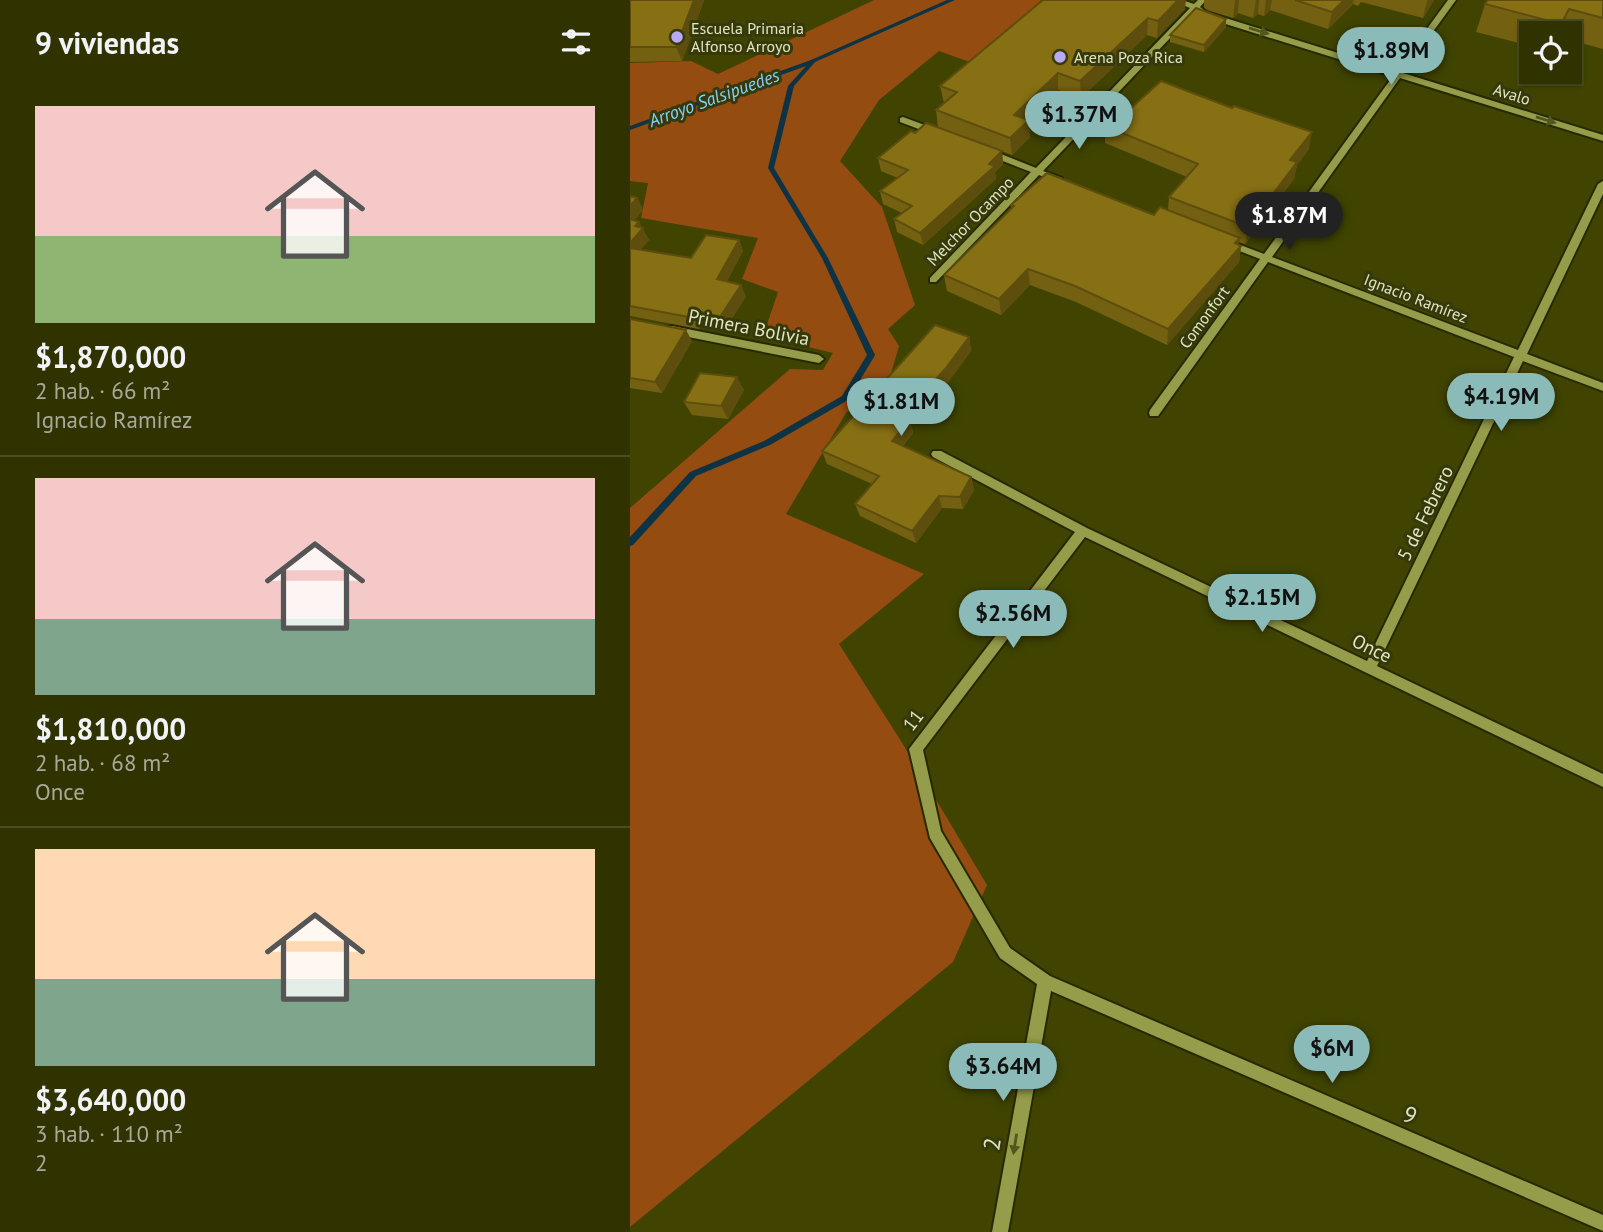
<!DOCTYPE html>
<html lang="es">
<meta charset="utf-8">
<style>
:root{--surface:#303300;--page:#3c3f0f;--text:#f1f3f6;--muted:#a8aa99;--line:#4b4e22;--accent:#8bbbb9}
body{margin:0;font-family:"PT Sans",sans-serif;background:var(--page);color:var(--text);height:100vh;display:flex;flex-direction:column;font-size:26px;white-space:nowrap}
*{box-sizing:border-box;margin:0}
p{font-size:23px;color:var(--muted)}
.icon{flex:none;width:38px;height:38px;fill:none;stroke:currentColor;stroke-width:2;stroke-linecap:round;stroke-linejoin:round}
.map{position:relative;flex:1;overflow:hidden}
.drawer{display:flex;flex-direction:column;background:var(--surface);width:630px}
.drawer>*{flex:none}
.controls{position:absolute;left:889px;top:21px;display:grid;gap:14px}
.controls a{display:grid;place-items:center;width:63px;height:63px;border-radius:0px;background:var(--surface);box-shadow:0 2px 5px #0004,0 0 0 2px var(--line);font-size:35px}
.price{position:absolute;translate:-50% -60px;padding:0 16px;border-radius:24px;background:var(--accent);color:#111;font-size:23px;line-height:46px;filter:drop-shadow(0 2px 4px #0008)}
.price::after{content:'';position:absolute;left:50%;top:42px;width:21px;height:16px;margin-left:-10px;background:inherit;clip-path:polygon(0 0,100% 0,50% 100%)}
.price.on{background:#222;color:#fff}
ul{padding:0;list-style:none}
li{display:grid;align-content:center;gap:14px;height:371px;padding:0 35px}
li+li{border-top:2px solid var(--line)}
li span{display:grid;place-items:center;height:217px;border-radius:0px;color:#555}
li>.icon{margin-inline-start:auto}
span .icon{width:126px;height:126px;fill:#fffc;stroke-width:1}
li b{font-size:30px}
h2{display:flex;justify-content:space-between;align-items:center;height:84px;padding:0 35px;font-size:30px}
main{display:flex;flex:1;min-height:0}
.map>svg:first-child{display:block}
.green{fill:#944c10}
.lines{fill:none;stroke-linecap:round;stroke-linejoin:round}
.stream{fill:#0e3345;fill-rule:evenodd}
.minor-casing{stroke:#272a00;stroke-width:4}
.minor{fill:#959c4a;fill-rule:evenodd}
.wall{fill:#746011}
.shaded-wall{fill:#5e4e0e}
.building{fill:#877014;stroke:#5e4e0e;stroke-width:2}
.oneway{fill:#52571f}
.poi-dot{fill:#baaaf6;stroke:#36390c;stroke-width:2.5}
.labels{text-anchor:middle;stroke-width:6;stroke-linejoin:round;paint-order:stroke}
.far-poi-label{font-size:16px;fill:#e1e6be;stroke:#36390c;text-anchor:start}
.far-street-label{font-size:16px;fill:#e1e6be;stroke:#36390c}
.far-water-label{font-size:18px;font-style:italic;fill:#84d2fc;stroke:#36390c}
.street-label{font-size:19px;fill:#e1e6be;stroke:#36390c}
.near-street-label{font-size:23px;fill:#e1e6be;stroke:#36390c}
</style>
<main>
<section class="drawer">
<h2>9 viviendas<svg class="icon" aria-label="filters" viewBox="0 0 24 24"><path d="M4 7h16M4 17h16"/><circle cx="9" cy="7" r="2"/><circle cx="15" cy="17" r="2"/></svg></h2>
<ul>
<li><span style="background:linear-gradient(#f6c9c9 60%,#8fb573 0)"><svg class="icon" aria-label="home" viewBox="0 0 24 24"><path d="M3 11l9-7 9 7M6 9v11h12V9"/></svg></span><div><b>$1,870,000</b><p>2 hab. · 66 m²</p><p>Ignacio Ramírez</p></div></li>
<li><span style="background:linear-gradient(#f6c9c9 65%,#7fa58c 0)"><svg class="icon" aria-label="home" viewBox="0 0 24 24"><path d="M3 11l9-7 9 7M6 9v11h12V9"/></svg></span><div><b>$1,810,000</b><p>2 hab. · 68 m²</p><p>Once</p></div></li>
<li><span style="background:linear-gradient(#ffd9b3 60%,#7fa58c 0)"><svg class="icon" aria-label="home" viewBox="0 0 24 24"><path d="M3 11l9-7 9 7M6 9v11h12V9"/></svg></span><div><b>$3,640,000</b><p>3 hab. · 110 m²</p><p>2</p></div></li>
</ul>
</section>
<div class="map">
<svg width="973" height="1232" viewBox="0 0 973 1232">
<rect width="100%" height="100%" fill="#404400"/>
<path class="green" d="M244,0h167l-63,65 -39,-14 -60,49 -39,61 42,46 33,98 -27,24 11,17 -11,38 -11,3 -1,7 -30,19 -60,101 138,60 -85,70 62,97 86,144 -34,77 -323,265v-719l160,-139 33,1 10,-17 -70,-17 15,-44 -36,-13 16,-41 -117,-20 7,-35 -18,-2v-118l61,-2 27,13z"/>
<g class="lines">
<path class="stream" d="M317,0h8l-140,62 -21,24 -20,82 54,90 47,97 -1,2 -26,43 -78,45 -74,31 -63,69 -3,1v-9l60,-65 74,-31 78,-45 25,-41 -45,-97 -54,-90 20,-82 18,-20 -176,64v-4l181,-66z"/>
<defs>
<g id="minor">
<path d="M540,0h12l12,4 4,-4h8l-6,7 6,5 190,59 52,-71h8l-53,73 200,62v6l-203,-63 -128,179 246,93 80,-166 5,-3v13l-76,160 76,29v8l-80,-30 -146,305 226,108v13l-518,-250 -162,213 18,81 69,117 40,28 553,239v16l-552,-240 -43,241h-16l45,-248 -37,-26 -70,-120 -21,-89 166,-217 -142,-75 -2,-3 2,-3h8l146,77 280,133 147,-304 -246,-95 -110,154h-8l-1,-3 1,-3 110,-151 -36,-14v-4h6l34,13 129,-178 -193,-60 -4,-5 -153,160 19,7v4h-6l-17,-7 -103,107h-6v-4l101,-106 -46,-18v-4h6l45,18 154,-160z"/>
<path d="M273,117l35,13 1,2 -7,2 -32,-12v-4z"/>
<path d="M42,326l147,29 5,4 -5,4 -151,-30v-6z"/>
</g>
</defs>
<use href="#minor" class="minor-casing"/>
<use href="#minor" class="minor"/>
</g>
<g class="wall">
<path d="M0,0h74l-22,61 -52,1z"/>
<path d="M413,0l142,9 -28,29 -10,-3 -66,63 -23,-8 -30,30 2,17 -18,18 -74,-28 -2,-17 8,-7 -4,-17z"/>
<path d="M574,0h230l-11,18 -62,-16 -3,4 -5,-2 -25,25 -58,-19 -6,6 -6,-2 -5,4 -15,-5 -5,5 -26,-8 -3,-3z"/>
<path d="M973,0v49l-33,-9v-7h-39v13l-55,-14 9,-28z"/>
<path d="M596,27l-22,25 -34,-10v-7z"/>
<path d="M500,109l179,40 -12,16 -3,14 -49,65 -6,-2v3l2,1 -2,16 -72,83 -91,-43 -46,-17 -29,30 -54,-24 -3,-16 67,-66v-4l143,10 14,-5 1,-13 18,-20 -82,-34v-17z"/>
<path d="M285,133l87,18 1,13 -8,8 1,7 -73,66 -26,-13 -3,-13 8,-6 -19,-9 -3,-13 18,-13 -17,-7 -3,-13z"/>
<path d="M0,196l7,2 6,12 -9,10 8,8 7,12 -9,10 51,8 48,-18 4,11 -16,30 19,15 -20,32 -23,-6 -4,7 -69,-13z"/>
<path d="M0,319l62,22 -30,52 -32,-5z"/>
<path d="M339,337l2,14 -22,30 -38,43 2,9 -10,13 68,31 3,13 -11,19 -21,-1 -26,35 -56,-27 -5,-12 17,-20 -45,-20 -5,-13z"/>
<path d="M114,390l-16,29 -36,-4 -8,-13z"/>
</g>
<g class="shaded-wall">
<path d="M64,0h10l-22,61 -6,-14z"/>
<path d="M548,0h8l-1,9 -28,29 1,-17z"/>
<path d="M605,0h4l-1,13 -5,5z"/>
<path d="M626,0h3l-1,14 -5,4z"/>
<path d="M636,0h6l-2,10 -6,6z"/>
<path d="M714,0h10l-1,4 -25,25 4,-17z"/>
<path d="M798,0h6l-11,18 4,-17z"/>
<path d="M939,9l-9,24h-3l4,-9z"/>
<path d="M518,18l-1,17 -66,63 -1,-17z"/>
<path d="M596,19v8l-22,25v-7z"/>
<path d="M428,73v17l-43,42 -1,-17z"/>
<path d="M399,120l1,17 -18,18 -2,-17z"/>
<path d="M682,132l-3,17 -12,16 -3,14 -49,65 3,-17 42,-67z"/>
<path d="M372,151l1,13 -8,8 1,7 -73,66 -3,-12z"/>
<path d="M7,198l6,12 -13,16v-20z"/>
<path d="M9,222l10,18 -17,19 -2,-4v-12l5,-17z"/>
<path d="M610,238l-2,12 3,-4 -2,16 -72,83 1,-16z"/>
<path d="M109,240l4,11 -21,39 -5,-11z"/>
<path d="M398,269l2,16 -29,30 -2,-16z"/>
<path d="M111,285l5,11 -20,32 -6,-11z"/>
<path d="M68,311l5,11 -4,7 -5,-11z"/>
<path d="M56,330l6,11 -30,52 -7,-11z"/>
<path d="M339,337l2,14 -22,30 -38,43 2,9 -17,21 -4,-13 10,-24z"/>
<path d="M107,377l7,13 -16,29 -7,-13z"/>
<path d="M341,477l3,13 -11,19 -3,-12z"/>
<path d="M309,496l3,12 -26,35 -4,-12z"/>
</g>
<g class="building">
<path d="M0,0h64l-18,47h-46z"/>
<path d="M413,0h135l-20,21 -10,-3 -68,63 -22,-8 -44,42 15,5 -19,18 -74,-28 21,-18 -17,-6z"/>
<path d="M665,0h49l-12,12z"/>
<path d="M858,0h115v18l-34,-9 -8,15 -76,-20z"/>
<path d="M566,8l30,11 -22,26 -34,-10z"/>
<path d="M531,81l71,27 2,-2 78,26 -22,28 7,2 -49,65 -79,-30 29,-33 -93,-38 20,-19 5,2z"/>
<path d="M296,123l76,28 -13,13 6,2 -75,67 -26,-14 18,-13 -32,-15 28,-21 -30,-12 33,-27 4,2z"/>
<path d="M417,173l107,42 6,-8 80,31 -5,5 6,3 -73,83 -93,-43 -47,-17 -29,30 -55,-24 70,-69 -3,-1z"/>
<path d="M0,196l7,2 -7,8z"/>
<path d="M0,219l9,3 -4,4 8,2 -13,15z"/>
<path d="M76,235l33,5 -22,39 24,6 -21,32 -22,-6 -4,7 -64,-12v-58l61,10z"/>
<path d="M0,319l56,11 -31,52 -25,-4z"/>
<path d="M305,325l34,12 -23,31 -44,49 8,3 -18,21 79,36 -11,20 -21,-1 -27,35 -57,-27 24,-28 -57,-25z"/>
<path d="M70,373l37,4 -16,29 -37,-4z"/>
</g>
<defs><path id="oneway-solid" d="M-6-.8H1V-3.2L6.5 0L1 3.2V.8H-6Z" transform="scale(1.75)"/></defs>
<g class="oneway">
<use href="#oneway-solid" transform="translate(629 31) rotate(17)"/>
<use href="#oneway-solid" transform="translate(916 120) rotate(17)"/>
<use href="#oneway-solid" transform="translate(385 1144) rotate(99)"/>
</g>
<g class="poi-dot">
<circle cx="47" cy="37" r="7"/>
<circle cx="430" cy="57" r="7"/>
</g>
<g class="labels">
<g class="far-poi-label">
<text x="61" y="34">Escuela Primaria<tspan x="61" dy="18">Alfonso Arroyo</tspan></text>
<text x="444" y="63">Arena Poza Rica</text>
</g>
<g class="far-street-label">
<text transform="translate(882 94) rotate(17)" y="6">Avalo</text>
<text transform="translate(340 221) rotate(-46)" y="6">Melchor Ocampo</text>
<text transform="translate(786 298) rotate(21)" y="6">Ignacio Ramírez</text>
<text transform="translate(574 317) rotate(-54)" y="6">Comonfort</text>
</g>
<g class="far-water-label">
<text transform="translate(84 98) rotate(-20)" y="6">Arroyo Salsipuedes</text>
</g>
<g class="street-label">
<text transform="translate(119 327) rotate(11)" y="7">Primera Bolivia</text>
<text transform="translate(795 513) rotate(-64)" y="7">5 de Febrero</text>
<text transform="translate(742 648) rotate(26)" y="7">Once</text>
<text transform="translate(283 720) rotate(-53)" y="7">11</text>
</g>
<g class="near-street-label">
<text transform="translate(780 1115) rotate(24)" y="8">9</text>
<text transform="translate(362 1144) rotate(-81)" y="8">2</text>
</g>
</g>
</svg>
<div class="controls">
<a><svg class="icon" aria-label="locate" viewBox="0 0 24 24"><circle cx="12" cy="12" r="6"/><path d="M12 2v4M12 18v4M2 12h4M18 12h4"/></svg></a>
</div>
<b class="price" style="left:761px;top:87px">$1.89M</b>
<b class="price" style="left:449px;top:151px">$1.37M</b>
<b class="price on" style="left:659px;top:252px">$1.87M</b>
<b class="price" style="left:871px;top:433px">$4.19M</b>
<b class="price" style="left:271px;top:438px">$1.81M</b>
<b class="price" style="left:632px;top:634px">$2.15M</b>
<b class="price" style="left:383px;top:650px">$2.56M</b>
<b class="price" style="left:702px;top:1085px">$6M</b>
<b class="price" style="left:373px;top:1103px">$3.64M</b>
</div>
</main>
